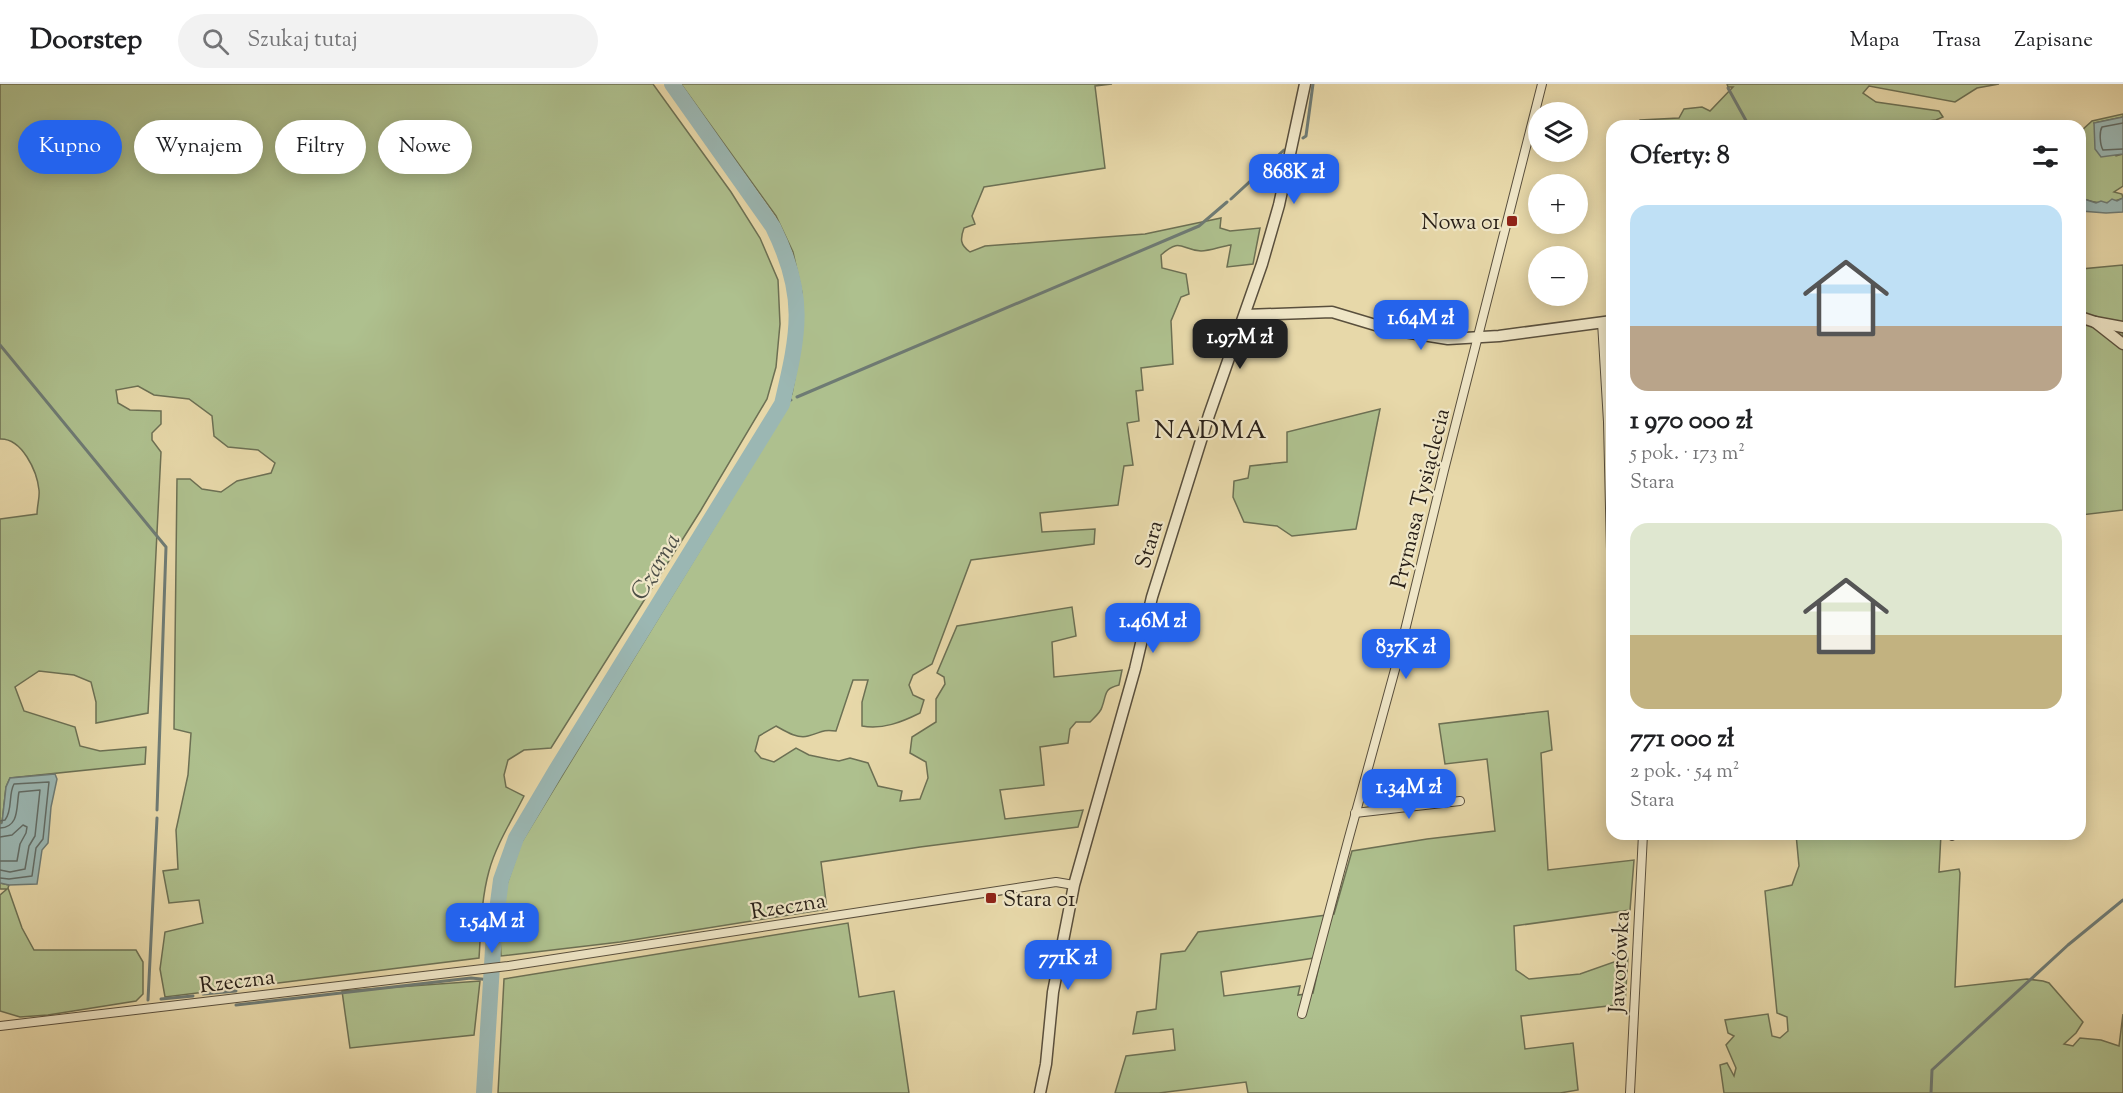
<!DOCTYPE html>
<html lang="pl">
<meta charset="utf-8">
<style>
:root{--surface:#fff;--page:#f2f2f2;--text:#202124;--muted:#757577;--line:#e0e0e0;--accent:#2563eb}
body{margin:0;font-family:"Sorts Mill Goudy",serif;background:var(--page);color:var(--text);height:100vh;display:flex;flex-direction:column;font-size:22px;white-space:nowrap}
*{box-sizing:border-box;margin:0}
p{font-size:20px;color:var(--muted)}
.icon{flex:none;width:33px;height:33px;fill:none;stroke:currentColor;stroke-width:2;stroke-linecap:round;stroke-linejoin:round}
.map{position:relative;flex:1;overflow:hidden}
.drawer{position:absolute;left:1606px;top:36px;width:480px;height:720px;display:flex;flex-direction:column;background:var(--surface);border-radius:18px;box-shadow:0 3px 15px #0003}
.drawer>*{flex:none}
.guide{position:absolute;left:18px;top:36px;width:570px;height:54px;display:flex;gap:12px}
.tools{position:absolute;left:1528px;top:18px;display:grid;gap:12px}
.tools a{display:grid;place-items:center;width:60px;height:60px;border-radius:50%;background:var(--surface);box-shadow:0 3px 15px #0003;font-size:30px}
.price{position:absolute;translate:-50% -51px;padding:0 14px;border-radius:12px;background:var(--accent);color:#fff;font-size:20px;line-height:39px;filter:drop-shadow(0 2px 3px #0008)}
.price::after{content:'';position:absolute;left:50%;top:36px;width:18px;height:14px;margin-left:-9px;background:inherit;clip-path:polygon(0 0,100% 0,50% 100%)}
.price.selected{background:#222;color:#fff}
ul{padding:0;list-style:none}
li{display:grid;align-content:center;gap:12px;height:318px;padding:0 24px}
li span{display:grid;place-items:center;height:186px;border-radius:18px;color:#555}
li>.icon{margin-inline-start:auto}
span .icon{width:108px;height:108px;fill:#fffc;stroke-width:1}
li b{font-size:26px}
h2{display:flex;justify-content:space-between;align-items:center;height:72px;padding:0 24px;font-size:26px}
.chip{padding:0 21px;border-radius:27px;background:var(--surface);box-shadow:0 3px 15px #0003;font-size:21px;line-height:54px}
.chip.selected{background:var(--accent);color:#fff}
header{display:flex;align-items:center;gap:36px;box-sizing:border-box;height:84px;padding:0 30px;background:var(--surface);border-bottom:2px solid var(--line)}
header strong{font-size:28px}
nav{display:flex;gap:33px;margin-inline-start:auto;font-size:21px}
.search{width:420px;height:54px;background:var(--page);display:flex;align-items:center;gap:15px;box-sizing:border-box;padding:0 21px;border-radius:33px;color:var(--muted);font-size:22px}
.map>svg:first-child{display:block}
.green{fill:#aec08e;stroke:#6c7054;stroke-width:1.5;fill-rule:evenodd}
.water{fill:#9bb7b3;stroke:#6e7b75;stroke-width:1.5}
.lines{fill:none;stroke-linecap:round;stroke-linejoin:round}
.shore{stroke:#626c66;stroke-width:1.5}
.stream{stroke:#6e7b75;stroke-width:3}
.river{stroke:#9bb7b3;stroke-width:16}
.minor-casing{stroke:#594f3d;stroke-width:10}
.tertiary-casing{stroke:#594f3d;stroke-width:13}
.minor{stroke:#efe6c7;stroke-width:8}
.tertiary{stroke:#efe6c7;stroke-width:10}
.poi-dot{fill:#8f2418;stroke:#efe6c7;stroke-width:2}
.labels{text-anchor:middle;stroke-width:4.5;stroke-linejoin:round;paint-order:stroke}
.poi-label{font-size:22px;fill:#2a2119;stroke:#efe6c7;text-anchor:end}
.street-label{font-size:22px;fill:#2a2119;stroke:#efe6c7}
.water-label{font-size:24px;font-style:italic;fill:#4c4e47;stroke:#efe6c7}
.quarter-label{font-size:26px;letter-spacing:1.5px;fill:#2a2119;stroke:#efe6c7}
</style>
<header>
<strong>Doorstep</strong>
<div class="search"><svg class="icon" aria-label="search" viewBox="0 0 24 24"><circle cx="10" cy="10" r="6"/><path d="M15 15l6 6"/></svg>Szukaj tutaj</div>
<nav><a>Mapa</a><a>Trasa</a><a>Zapisane</a></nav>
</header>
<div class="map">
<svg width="2123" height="1009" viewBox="0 0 2123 1009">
<rect width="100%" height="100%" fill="#e7d8a9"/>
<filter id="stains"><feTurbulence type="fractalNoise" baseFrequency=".00333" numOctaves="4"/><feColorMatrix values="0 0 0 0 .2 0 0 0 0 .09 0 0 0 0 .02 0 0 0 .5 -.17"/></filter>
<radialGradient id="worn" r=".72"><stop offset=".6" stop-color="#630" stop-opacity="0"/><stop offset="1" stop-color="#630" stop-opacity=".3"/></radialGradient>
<g class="green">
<path d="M0,0h653l78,108 29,46 18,42 2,44 -4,43 -9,32 -66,111 -150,238 -27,2 -16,10 -4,15 2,12 18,9c-12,24 -28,49 -35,75 -8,29 -8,58 -10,87l-314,39 -5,-28 5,-37 38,-9 -4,-23 -30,3 -6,-32 15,-2 -2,-39 12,-55 3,-42 -17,-4 3,-250h13l12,10 19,3 16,-11 34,-8 4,-10 -17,-13 -30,-3 -14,-11 -2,-20 -23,-17 -35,-4 -16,-9 -22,4 2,13 12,7 31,1v13l-9,9v7l9,12 -13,261 -52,10v-21l-5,-20 -17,-7 -35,-4 -24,16 9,24 51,16 5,19 20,5 46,-4 -1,17 -135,14 -4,9 -4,36 -2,1v-305l37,-5c0,-8 3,-17 2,-24 -2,-19 -17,-52 -39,-51z"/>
<path d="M681,0h431l-17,2 10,82 -121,19 -12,29 3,8 -11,4c-4,11 -4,17 6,24l15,-6 160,-12 76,-16 -1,10 10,3 30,-3 -7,36 -26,3 4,-22c-9,1 -21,6 -30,6 -20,-1 -20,-14 -40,4l1,13 24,6 3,20 -8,3 -10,24 2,43 -32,4 2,22 -7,1 3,30 -12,2 6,42 -9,1 -6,39 -78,8 2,19 53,-3 -1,15 -123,16 -39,104 -19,11 -4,10 4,10 11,5 -4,13c-18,9 -38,17 -58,13v-24l6,-22h-15l-17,51c-15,-2 -15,2 -28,5 -11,3 -23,-5 -32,-10l-17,10 -4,15 6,7 13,4 22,-14 13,7 19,4 11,2 11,-3 18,5 10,23 24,5 -2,10 20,-2 8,-21 -2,-16 -16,-9 2,-16 24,-15v-23l9,-15 -1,-7 -7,-4 20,-47 115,-19 4,29 -24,6 2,35 68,-7 -3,15c-16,4 -12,9 -17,22 -1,5 -8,11 -12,15h-14l-6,7 -2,14 -28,4 4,38 -44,5 5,29 78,-9 -5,17 -158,20 -99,15 6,47 -207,33 -119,14 -1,-16 5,-50 16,-47 229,-375 42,-74 10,-57v-44l-9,-41 -17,-36z"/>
<path d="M1727,0h272l-22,4 -22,14 -86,-16 -6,7 13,9 63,9 4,6 -7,3 -48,6h-254l6,-6 39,-2 5,-9 18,-2 8,4 23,-24h-5z"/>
<path d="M2123,30v3l-29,6 22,33 7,-2v32l-9,6 8,2 1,4c-15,7 -27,6 -42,0l1,-16 -1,-51 11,-10z"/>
<path d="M2123,181v245l-42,5v-246z"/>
<path d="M1380,325l-24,120 -64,7 -15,-10 -33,-4 -11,-25 1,-16 14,-3 2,-12 37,-4v-30z"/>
<path d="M1548,627l4,39 -11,3 7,117 86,-10 -4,50 -116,16 2,44 13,9 51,-5 48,-17 -3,47 -104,12 4,33 48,-6 5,47 -18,3h-312l-2,-11 -87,11h-44l11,-37 49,-6 -2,-21 -40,5 4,-22 19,-3 5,-55 24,-3 13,-19 136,-18 18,-63 75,-12 68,-8 -8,-72 -42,5 -6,-40zM1321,873l-8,36 -15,2 2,-9 -76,10 -3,-24z"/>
<path d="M1796,750h145l-2,38 20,-3 1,4 -5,114 72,-8 16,2 6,2 34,39 -7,11 -12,11 9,2 7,-8 21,2 18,6 4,-32v79h-399l-4,-28 7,-2 7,13 2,-8 -10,-23 8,-9 -6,-3 -3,-13 43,-6 4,22 8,2 8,-7 -1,-14 -10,-4 -12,-122 27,-6 7,-19z"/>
<path d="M0,799l9,2 -1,3 14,40 12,22h102l7,12v32l-7,7 -88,14 -28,2 -20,-6v-116l7,-6h-7z"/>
<path d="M848,839l11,74 35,-6 15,102h-411l6,-114z"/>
<path d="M480,897l-6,54 -124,13 -8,-57z"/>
</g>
<g class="water">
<path d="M2123,33v37l-22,3 -6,-8 -1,-26z"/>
<path d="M2081,114l15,5 5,-2 6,2 5,-4 5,2 6,-3v14l-17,1 -25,-2z"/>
<path d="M55,690l2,5 -6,28 -3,36 -6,7 -5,34 -28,1 -9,-2v-59l2,-1 4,-36 4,-9z"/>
</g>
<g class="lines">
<g class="shore">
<path d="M2123,39l-21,4c-3,5 -2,18 1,23l20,-1"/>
<path d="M0,737l5,-1c8,-10 3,-25 9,-36l35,-2 -6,57 -7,9 -4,28 -23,3 -9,-1"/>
<path d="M0,744c20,-1 16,-22 19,-36l21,-2 -5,46 -6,10 -4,23 -15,3 -10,-2"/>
<path d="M0,753l12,-2 11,-10 4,2 -1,6 -6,11 -3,17h-17"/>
</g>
<g class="stream">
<path d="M1728,4l21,38"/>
<path d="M1303,54l3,-2 7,-52"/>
<path d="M1231,115l53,-49"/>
<path d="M0,261l166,202 -9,263"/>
<path d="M797,313l402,-171 28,-24"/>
<path d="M782,320l9,-4"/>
<path d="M203,910l33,-3"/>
<path d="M161,915l32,-3"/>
<path d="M148,916l9,-182"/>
<path d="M236,921l235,-27 20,2"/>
<path d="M1931,1009l1,-23 136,-125 55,-45"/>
</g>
<path class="river" d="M484,1009l10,-160 7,-53 15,-42 39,-66 227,-368c17,-72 25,-108 -9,-177l-101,-143"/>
<defs>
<g id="minor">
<path d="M1602,238l6,100 4,171"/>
<path d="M1355,729l105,-12"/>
<path d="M1952,752v-2"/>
<path d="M1302,930l46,-173 51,-186 45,-185 98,-386"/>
<path d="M0,942l508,-60 548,-84 18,3"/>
<path d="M1630,1009l13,-259"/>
</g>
<g id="tertiary">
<path d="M1245,231l87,-3 60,18 56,9 51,-3 113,-15"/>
<path d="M2080,233l15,5 28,5"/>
<path d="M2095,238l28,22"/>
<path d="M1040,1009l6,-29 7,-72 21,-107 61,-216 17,-72 57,-182 53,-151 17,-59 26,-121"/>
</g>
</defs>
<use href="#minor" class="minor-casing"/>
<use href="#tertiary" class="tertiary-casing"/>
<use href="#minor" class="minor"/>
<use href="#tertiary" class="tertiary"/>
</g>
<g class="poi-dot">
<rect x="1506" y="131" width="12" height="12" rx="3"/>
<rect x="985" y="808" width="12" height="12" rx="3"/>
</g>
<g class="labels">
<g class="poi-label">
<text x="1500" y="145">Nowa 01</text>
<text x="1003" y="822" text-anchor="start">Stara 01</text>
</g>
<g class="street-label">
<text transform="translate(1419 414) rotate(-76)" y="8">Prymasa Tysiąclecia</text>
<text transform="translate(1148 460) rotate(-73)" y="8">Stara</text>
<text transform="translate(788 821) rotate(-9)" y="8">Rzeczna</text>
<text transform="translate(1618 878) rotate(-87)" y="8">Jaworówka</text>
<text transform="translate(237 896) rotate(-7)" y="8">Rzeczna</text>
</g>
<g class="water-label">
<text transform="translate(655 482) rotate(-59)" y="8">Czarna</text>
</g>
<g class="quarter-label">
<text x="1211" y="354">NADMA</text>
</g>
</g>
<rect width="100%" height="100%" filter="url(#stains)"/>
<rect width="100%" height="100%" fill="url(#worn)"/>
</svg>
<div class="tools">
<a><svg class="icon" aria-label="layers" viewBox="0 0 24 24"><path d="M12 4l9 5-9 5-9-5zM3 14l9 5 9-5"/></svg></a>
<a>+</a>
<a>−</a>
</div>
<b class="price" style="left:1294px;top:121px">868K zł</b>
<b class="price" style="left:1421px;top:267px">1.64M zł</b>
<b class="price selected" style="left:1240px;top:286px">1.97M zł</b>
<b class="price" style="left:1153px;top:570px">1.46M zł</b>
<b class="price" style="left:1406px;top:596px">837K zł</b>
<b class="price" style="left:1409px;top:736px">1.34M zł</b>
<b class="price" style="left:492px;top:870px">1.54M zł</b>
<b class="price" style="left:1068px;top:907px">771K zł</b>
<div class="guide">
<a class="chip selected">Kupno</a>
<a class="chip">Wynajem</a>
<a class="chip">Filtry</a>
<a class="chip">Nowe</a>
</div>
<section class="drawer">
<h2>Oferty: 8<svg class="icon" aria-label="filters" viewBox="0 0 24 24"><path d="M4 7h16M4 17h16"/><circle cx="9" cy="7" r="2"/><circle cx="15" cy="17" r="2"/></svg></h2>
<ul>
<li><span style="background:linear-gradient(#bfe0f5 65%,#b9a48a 0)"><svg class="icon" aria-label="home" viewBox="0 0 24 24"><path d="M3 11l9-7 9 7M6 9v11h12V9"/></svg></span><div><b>1 970 000 zł</b><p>5 pok. · 173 m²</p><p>Stara</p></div></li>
<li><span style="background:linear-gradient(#dfe7d0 60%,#c2b280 0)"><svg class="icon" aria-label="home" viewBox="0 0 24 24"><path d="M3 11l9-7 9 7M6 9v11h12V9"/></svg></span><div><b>771 000 zł</b><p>2 pok. · 54 m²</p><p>Stara</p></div></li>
</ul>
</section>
</div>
